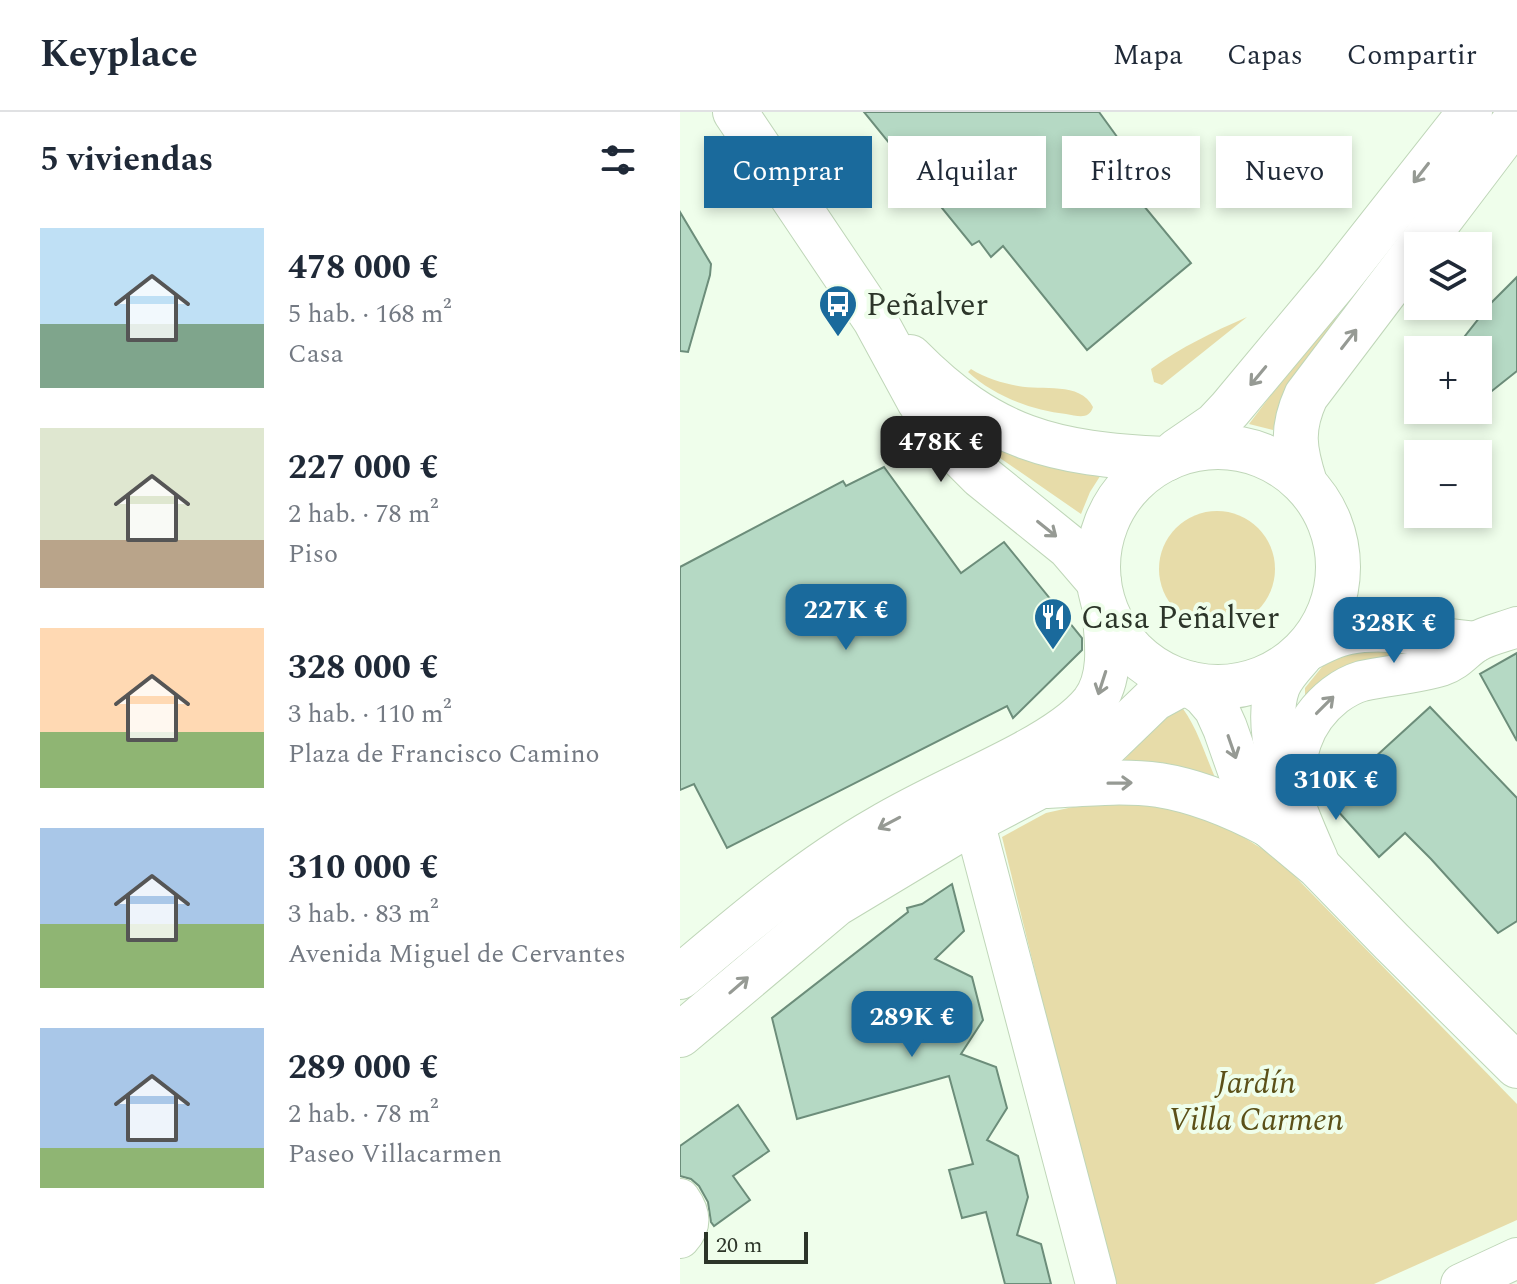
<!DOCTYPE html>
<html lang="es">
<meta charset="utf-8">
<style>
:root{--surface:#fff;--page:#f6f6f7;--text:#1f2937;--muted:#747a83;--line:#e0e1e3;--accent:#1a6a9c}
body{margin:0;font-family:Spectral,serif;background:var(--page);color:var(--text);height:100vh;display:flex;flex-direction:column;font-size:30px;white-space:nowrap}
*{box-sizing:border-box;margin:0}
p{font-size:26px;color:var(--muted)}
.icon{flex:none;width:44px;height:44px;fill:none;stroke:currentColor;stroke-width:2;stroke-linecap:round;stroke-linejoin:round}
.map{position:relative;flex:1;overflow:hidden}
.sheet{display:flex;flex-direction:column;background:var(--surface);width:680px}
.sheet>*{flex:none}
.top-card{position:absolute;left:24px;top:24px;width:692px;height:72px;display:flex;gap:16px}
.tools{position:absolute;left:724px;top:120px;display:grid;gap:16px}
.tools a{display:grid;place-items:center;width:88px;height:88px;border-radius:0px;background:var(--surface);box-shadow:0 4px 12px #0003;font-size:40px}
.scale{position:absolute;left:24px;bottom:20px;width:104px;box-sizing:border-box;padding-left:8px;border:4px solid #2c3529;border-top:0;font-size:22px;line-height:28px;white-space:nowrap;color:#2c3529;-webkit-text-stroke:6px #effeeb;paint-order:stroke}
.price{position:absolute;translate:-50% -68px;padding:0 18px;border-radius:16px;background:var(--accent);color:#fff;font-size:26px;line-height:52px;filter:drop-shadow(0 2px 4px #0008)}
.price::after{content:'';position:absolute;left:50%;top:48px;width:24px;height:18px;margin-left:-12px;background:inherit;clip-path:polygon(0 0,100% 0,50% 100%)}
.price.selected{background:#222;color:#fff}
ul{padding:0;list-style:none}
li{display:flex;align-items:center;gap:24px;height:200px;padding:0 40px}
li span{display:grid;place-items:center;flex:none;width:224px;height:160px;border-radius:0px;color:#555}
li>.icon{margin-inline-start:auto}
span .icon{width:96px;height:96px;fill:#fffc;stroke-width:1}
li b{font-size:34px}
h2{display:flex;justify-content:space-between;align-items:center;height:96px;padding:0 40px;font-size:34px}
.tag{padding:0 28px;border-radius:0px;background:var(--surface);box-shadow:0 4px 12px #0003;font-size:28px;line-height:72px}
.tag.selected{background:var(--accent);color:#fff}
header{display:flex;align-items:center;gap:48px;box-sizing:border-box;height:112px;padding:0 40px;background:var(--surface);border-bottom:2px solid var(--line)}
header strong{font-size:38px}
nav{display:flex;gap:44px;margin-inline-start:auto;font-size:28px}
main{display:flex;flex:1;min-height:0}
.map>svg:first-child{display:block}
.green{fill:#e7dca9}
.building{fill:#b5d9c4;stroke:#6c8d7a;stroke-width:2}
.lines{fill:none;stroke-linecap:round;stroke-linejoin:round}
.minor-casing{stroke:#bfd6b8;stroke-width:42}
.major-casing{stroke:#bfd6b8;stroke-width:46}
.minor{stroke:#fff;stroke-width:40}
.major{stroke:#fff;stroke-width:44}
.oneway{stroke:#969a94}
.labels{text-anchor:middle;stroke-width:8;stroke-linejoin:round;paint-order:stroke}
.poi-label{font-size:32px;fill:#2c3529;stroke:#effeeb;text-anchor:start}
.park-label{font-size:32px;font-style:italic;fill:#5b5018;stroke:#effeeb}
</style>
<header>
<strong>Keyplace</strong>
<nav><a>Mapa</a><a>Capas</a><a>Compartir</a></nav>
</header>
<main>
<section class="sheet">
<h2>5 viviendas<svg class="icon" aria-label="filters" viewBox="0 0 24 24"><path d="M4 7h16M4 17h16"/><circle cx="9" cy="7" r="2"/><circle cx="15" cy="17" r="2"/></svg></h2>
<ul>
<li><span style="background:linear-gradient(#bfe0f5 60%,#7fa58c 0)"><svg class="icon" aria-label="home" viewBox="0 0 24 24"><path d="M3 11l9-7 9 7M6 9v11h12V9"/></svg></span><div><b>478 000 €</b><p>5 hab. · 168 m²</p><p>Casa</p></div></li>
<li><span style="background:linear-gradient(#dfe7d0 70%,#b9a48a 0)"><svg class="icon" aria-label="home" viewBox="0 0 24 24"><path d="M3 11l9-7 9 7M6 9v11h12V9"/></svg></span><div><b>227 000 €</b><p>2 hab. · 78 m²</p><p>Piso</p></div></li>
<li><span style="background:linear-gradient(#ffd9b3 65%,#8fb573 0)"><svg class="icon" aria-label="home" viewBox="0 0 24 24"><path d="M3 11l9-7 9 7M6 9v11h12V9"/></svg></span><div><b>328 000 €</b><p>3 hab. · 110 m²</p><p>Plaza de Francisco Camino</p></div></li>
<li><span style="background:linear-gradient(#a9c7e8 60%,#8fb573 0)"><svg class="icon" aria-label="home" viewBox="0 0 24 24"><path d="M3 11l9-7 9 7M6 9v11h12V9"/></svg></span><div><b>310 000 €</b><p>3 hab. · 83 m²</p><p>Avenida Miguel de Cervantes</p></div></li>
<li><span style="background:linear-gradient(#a9c7e8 75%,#8fb573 0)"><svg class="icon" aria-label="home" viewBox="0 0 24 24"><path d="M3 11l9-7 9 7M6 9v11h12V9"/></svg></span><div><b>289 000 €</b><p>2 hab. · 78 m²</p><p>Paseo Villacarmen</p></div></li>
</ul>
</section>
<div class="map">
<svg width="837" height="1172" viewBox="0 0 837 1172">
<rect width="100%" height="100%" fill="#effeeb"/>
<g class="green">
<path d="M657,204l-2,9 -56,84 -6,21 -24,-6 79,-104z"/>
<path d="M567,205l-85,68 -8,-3 -3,-13c30,-22 62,-37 96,-52z"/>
<path d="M291,257c14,9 31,14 47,17 24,5 62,-5 75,21 -4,13 -15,9 -27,7 -35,-4 -72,-18 -98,-42z"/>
<path d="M286,317l138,41 -14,22 -9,22 -84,-58z"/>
<circle cx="537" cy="457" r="58"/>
<path d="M694,532l45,10 -114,53v-19l29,-36z"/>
<path d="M497,589c22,26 28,57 43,87l-97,-27z"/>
<path d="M415,690l66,2 63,21 53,33 240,246v116l-143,64h-262l-110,-447 44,-24z"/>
</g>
<g class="building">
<path d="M184,0h235l24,33 -17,15 85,103 -104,87 -84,-104 -12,11 -12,-16 -7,4z"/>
<path d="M0,100l31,52 -1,11 -22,77 -8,-1z"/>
<path d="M837,165v94l-39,31v-52h-24l37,-47z"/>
<path d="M204,355l77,106 43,-31 78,96v12l-69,68 -6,-12 -280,142 -33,-64 -14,6v-223l163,-86 3,5z"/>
<path d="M837,541v88l-37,-67z"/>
<path d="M750,595l87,91v123l-19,12 -67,-74 -26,-26 -26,24 -51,-57z"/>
<path d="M272,772l12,47 -29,28 37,18 11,43 -22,34 35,13 11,41 -20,32 31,16 10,41 -11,38 24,9 10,40h-46l-19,-72 -24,6 -13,-48 24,-6 -24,-88 -152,43 -25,-101 136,-106 -1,-4 15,-4z"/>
<path d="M58,993l31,46 -36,25 17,24 -36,26 -3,-4 -3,-20 -9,-16 -8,-7 -11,-3v-30z"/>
</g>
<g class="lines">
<defs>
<g id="minor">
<path d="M622,542c15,-8 30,-17 47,-20 41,-8 86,5 127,8"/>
<path d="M612,688c3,-43 7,-77 43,-105 8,-6 17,-11 27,-14 26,-6 53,-7 79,-15 17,-6 22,-16 35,-24 12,-7 28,-10 41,-15"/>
<path d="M294,709l122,463"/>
<path d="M0,1087c10,14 12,26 0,39"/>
<path d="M781,1172l56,-26"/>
</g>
<g id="major">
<path d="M55,0l140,208 44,81 18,26 20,25 24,24 88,71 30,35"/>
<path d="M740,134l97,-128"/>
<path d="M230,245c81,82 143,97 256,102"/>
<circle cx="538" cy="455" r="120"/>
<path d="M497,339l38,-26 15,-16 106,-127 134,-170"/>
<path d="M625,371c-11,-34 -14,-54 1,-87l112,-148"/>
<path d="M620,544c-8,9 -17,18 -22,30 -18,49 18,129 38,174"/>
<path d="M510,572l14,10 12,14 9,20 20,57 9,18 15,22 49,41 73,75 126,125"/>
<path d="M367,674c37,-2 75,-6 112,-1 38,6 76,22 110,40"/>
<path d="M0,865c63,-53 127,-108 199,-149 47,-28 98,-49 146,-75 24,-13 51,-29 68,-50 20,-26 14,-64 11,-95"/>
<path d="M0,923l156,-131 138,-83 101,-53 24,-16 55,-53 22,-12 14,-3"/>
</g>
</defs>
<use href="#minor" class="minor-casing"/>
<use href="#major" class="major-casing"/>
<use href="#minor" class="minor"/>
<use href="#major" class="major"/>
</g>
<defs><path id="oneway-shaft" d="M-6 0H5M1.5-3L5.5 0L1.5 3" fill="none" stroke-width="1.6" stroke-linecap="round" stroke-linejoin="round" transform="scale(2)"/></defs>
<g class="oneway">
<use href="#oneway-shaft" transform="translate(741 61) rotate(128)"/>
<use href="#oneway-shaft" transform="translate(669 227) rotate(-52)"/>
<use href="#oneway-shaft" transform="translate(578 264) rotate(130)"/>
<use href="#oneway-shaft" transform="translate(367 417) rotate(39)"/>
<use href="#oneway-shaft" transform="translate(422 571) rotate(108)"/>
<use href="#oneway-shaft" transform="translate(645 593) rotate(-45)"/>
<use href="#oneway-shaft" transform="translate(552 635) rotate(71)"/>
<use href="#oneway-shaft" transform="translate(440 671) rotate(-1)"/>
<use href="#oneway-shaft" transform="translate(209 711) rotate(152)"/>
<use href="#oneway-shaft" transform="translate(59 873) rotate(-41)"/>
</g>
<defs>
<symbol id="bus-pin" viewBox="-11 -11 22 30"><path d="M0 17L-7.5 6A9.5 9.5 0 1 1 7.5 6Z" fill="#1a6a9c" stroke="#effeeb"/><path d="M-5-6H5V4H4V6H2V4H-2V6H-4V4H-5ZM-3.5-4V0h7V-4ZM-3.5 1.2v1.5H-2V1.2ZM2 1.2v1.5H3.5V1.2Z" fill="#fff"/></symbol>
<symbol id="restaurant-pin" viewBox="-11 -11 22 30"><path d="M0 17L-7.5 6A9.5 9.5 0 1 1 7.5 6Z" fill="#1a6a9c" stroke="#effeeb"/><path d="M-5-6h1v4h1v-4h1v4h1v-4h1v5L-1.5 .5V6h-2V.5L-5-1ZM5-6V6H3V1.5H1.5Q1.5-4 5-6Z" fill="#fff"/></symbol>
</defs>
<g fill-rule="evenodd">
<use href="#bus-pin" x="136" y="170" width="44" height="60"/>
<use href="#restaurant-pin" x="351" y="483" width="44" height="60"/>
</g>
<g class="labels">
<g class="poi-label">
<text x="186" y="203">Peñalver</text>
<text x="401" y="516">Casa Peñalver</text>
</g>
<g class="park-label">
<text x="576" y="981">Jardín<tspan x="576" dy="37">Villa Carmen</tspan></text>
</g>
</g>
</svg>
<div class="tools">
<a><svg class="icon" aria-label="layers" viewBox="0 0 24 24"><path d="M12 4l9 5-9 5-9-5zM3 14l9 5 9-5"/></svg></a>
<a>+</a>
<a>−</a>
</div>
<div class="scale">20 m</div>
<b class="price selected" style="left:261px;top:372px">478K €</b>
<b class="price" style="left:166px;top:540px">227K €</b>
<b class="price" style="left:714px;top:553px">328K €</b>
<b class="price" style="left:656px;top:710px">310K €</b>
<b class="price" style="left:232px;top:947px">289K €</b>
<div class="top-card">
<a class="tag selected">Comprar</a>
<a class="tag">Alquilar</a>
<a class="tag">Filtros</a>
<a class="tag">Nuevo</a>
</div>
</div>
</main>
